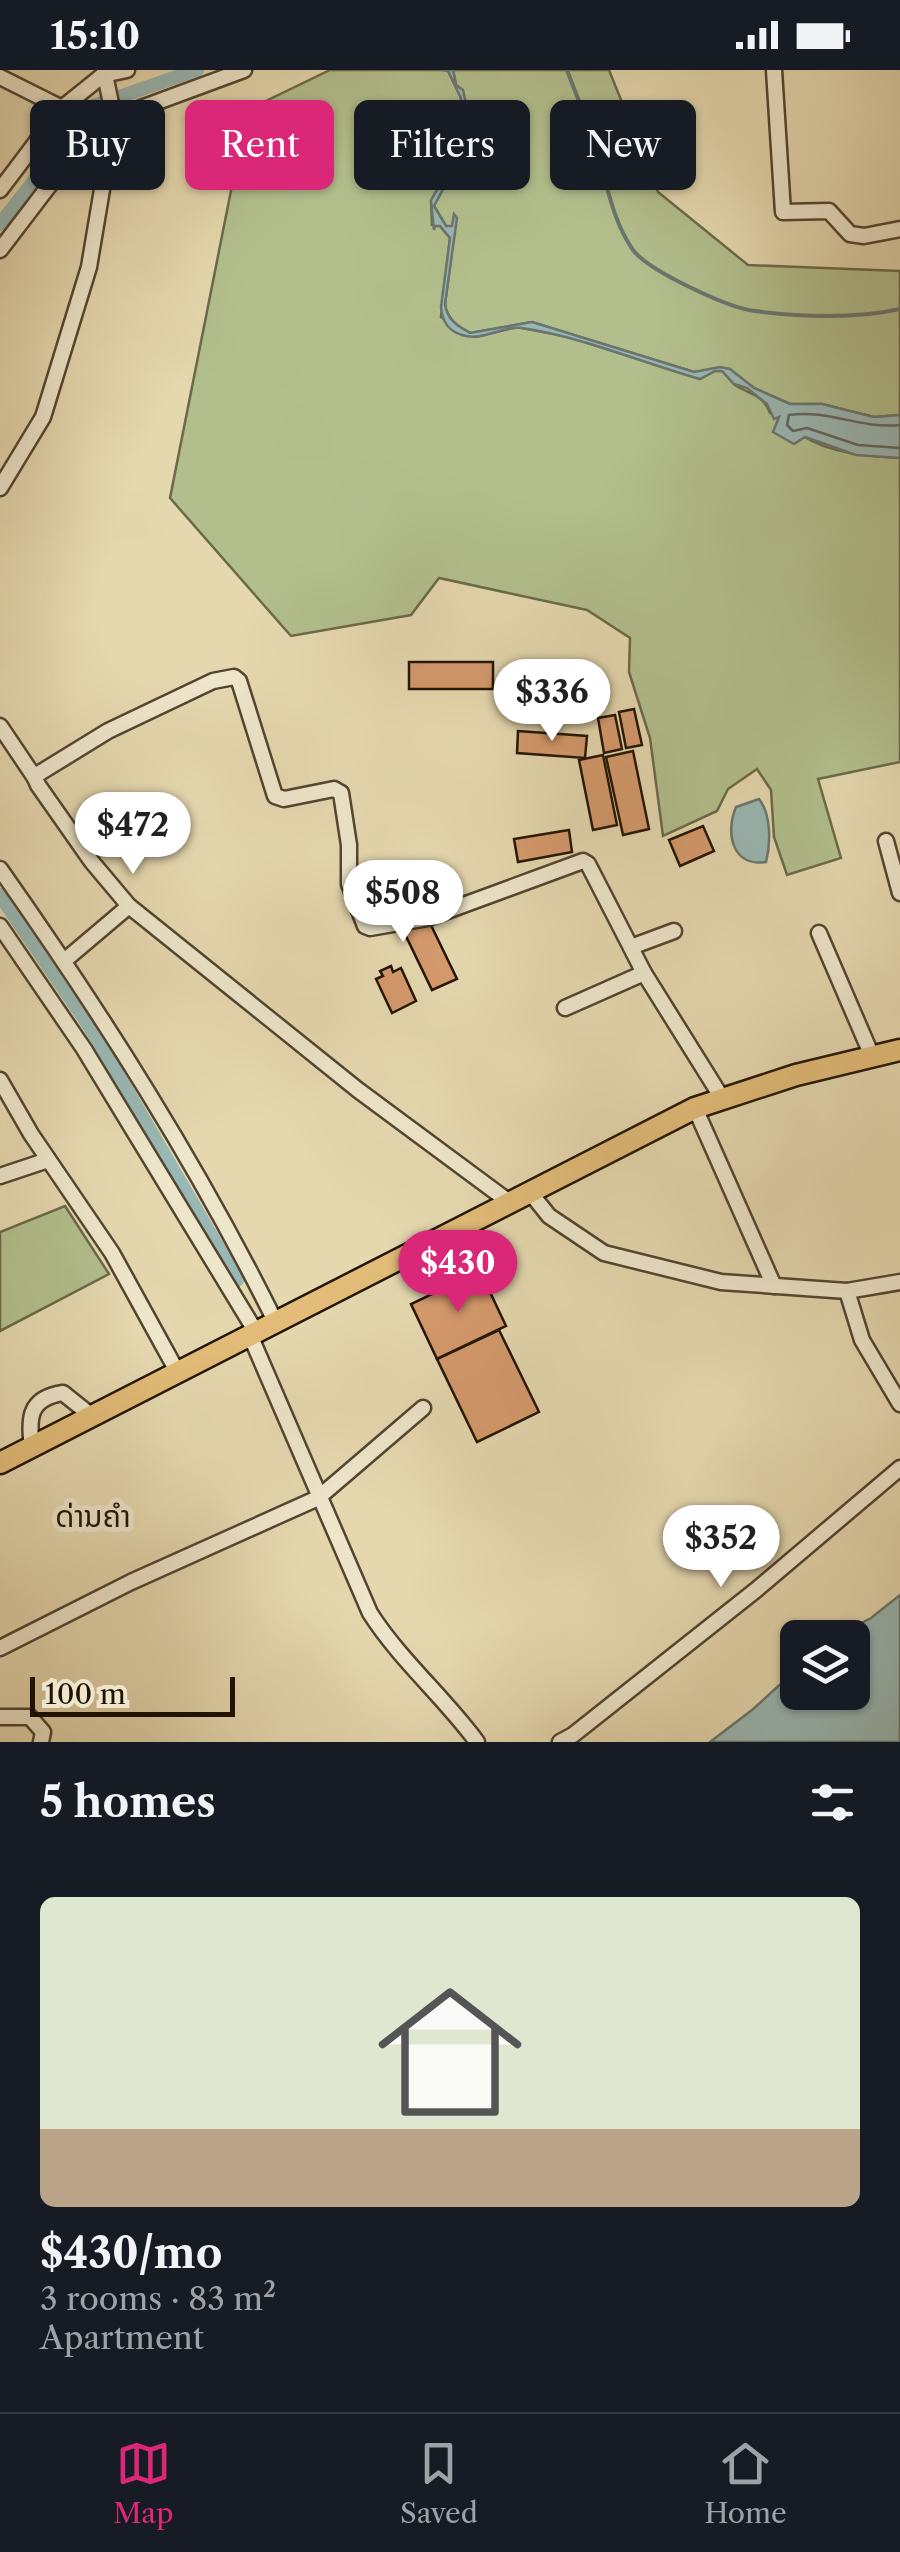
<!DOCTYPE html>
<meta charset="utf-8">
<style>
:root{--surface:#171b24;--page:#20242c;--text:#f1f3f6;--muted:#9ea1a6;--line:#363941;--accent:#db2777}
body{margin:0;font-family:"Libre Caslon Text","Noto Sans Lao",serif;background:var(--page);color:var(--text);height:100vh;display:flex;flex-direction:column;font-size:38px;white-space:nowrap}
*{box-sizing:border-box;margin:0}
p{font-size:32px;color:var(--muted)}
.icon{flex:none;width:55px;height:55px;fill:none;stroke:currentColor;stroke-width:2;stroke-linecap:round;stroke-linejoin:round}
.map{position:relative;height:1672px;overflow:hidden}
.sheet{display:flex;flex-direction:column;background:var(--surface);flex:1}
.sheet>*{flex:none}
.guide{position:absolute;left:30px;top:30px;width:840px;height:90px;display:flex;gap:20px}
.buttons{position:absolute;left:780px;top:1550px;display:grid;gap:20px}
.buttons a{display:grid;place-items:center;width:90px;height:90px;border-radius:15px;background:var(--surface);box-shadow:0 2px 8px #0004;font-size:50px}
.scale{position:absolute;left:30px;bottom:25px;width:205px;box-sizing:border-box;padding-left:10px;border:5px solid #221405;border-top:0;font-size:28px;line-height:35px;white-space:nowrap;color:#221405;-webkit-text-stroke:8px #eee6cb;paint-order:stroke}
.price{position:absolute;translate:-50% -85px;padding:0 22px;border-radius:35px;background:#fff;color:#222;font-size:32px;line-height:65px;filter:drop-shadow(0 2px 5px #0008)}
.price::after{content:'';position:absolute;left:50%;top:60px;width:30px;height:22px;margin-left:-15px;background:inherit;clip-path:polygon(0 0,100% 0,50% 100%)}
.price.active{background:var(--accent);color:#fff}
ul{padding:0;list-style:none}
li{display:grid;align-content:center;gap:20px;height:530px;padding:0 40px}
li+li{border-top:2px solid var(--line)}
li span{display:grid;place-items:center;height:310px;border-radius:15px;color:#555}
li>.icon{margin-inline-start:auto}
span .icon{width:180px;height:180px;fill:#fffc;stroke-width:1}
li b{font-size:42px}
h2{display:flex;justify-content:space-between;align-items:center;height:120px;padding:0 40px;font-size:42px}
.chip{padding:0 35px;border-radius:15px;background:var(--surface);box-shadow:0 2px 8px #0004;font-size:35px;line-height:90px}
.chip.active{background:var(--accent);color:#fff}
.status{display:flex;justify-content:space-between;align-items:center;height:70px;padding:0 50px;background:var(--surface);direction:ltr}
.status svg{height:28px;fill:currentColor}
.tab-bar{display:flex;justify-content:space-around;align-items:center;height:140px;border-top:2px solid var(--line);background:var(--surface);font-size:28px;color:var(--muted)}
.tab-bar a{display:grid;justify-items:center;gap:5px}
.tab-bar .active{color:var(--accent)}
.map>svg:first-child{display:block}
.green{fill:#b2bf8d;stroke:#6a6a49;stroke-width:2.5}
.water{fill:#99b8b5;stroke:#69766f;stroke-width:2.5}
.lines{fill:none;stroke-linecap:round;stroke-linejoin:round}
.shore{stroke:#5e665d;stroke-width:2.5}
.stream{stroke:#69766f;stroke-width:4}
.canal{stroke:#99b8b5;stroke-width:14}
.building{fill:#d59a6d;stroke:#221405;stroke-width:2.5}
.minor-casing{stroke:#534530;stroke-width:19}
.highway-casing{stroke:#221405;stroke-width:25}
.minor{stroke:#eee6cb;stroke-width:14}
.highway{stroke:#e2bc78;stroke-width:20}
.labels{text-anchor:middle;stroke-width:10;stroke-linejoin:round;paint-order:stroke}
.quarter-label{font-size:30px;fill:#221405;stroke:#eee6cb}
</style>
<div class="status"><b>15:10</b><svg viewBox="0 0 49 12"><path d="M0 12V9h3v3zM5 12V6h3v6zM10 12V3h3v9zM15 12V0h3v12zM26 1h20v11H26zM47 4h2v5h-2z"/></svg></div>
<div class="map">
<svg width="900" height="1672" viewBox="0 0 900 1672">
<rect width="100%" height="100%" fill="#e5d8af"/>
<filter id="stains"><feTurbulence type="fractalNoise" baseFrequency=".002" numOctaves="4"/><feColorMatrix values="0 0 0 0 .2 0 0 0 0 .09 0 0 0 0 .02 0 0 0 .5 -.17"/></filter>
<radialGradient id="worn" r=".72"><stop offset=".6" stop-color="#630" stop-opacity="0"/><stop offset="1" stop-color="#630" stop-opacity=".3"/></radialGradient>
<g class="green">
<path d="M330,0h118l13,28v12l-9,54 -21,37 1,24 8,1 10,12 -9,79 35,20 41,-10 52,10 131,42 15,-8h7c5,4 8,10 13,14 14,9 29,10 35,28 15,3 21,15 33,23 28,18 66,20 97,22v304l-82,17 23,79 -54,17 -13,-38 -3,-47 -14,-21 -29,20 -11,22 -54,25 -13,-98 -21,-66 1,-34 -43,-28 -148,-32 -28,37 -120,21 -121,-138 74,-373 22,-24z"/>
<path d="M453,0h156l49,122 90,73 152,6v144l-26,2 -52,-13h-32l-36,-16 -25,-19 -35,3 -162,-50 -62,11c-12,-7 -23,-13 -25,-29l11,-86 -4,9 -6,-1 -12,-20 25,-47 6,-60 -9,-14z"/>
<path d="M65,1136l44,68 -109,57v-99z"/>
</g>
<g class="water">
<path d="M442,0h11l3,15 7,5 2,9 -6,60 -25,47 12,20h6l2,-12 3,4 -12,86c2,16 13,22 25,29l62,-11 162,50 26,-5 10,2 24,19 36,16h32l52,13 26,-2v43l-44,-3 -51,-18 -11,7 -21,-12 6,-15 -5,2 -7,-15 -20,-16 -13,-4 -12,-13h-7l-15,8c-60,-17 -117,-42 -178,-51 -19,-3 -39,14 -60,7 -14,-4 -20,-14 -21,-28l9,-69 -10,-12h-5l-1,4 -3,-30 21,-36 9,-54v-12l-13,-27z"/>
<path d="M759,729c12,15 12,44 7,63 -34,5 -41,-29 -30,-55z"/>
<path d="M900,1525v147h-190l42,-32 45,-41 1,23h54v-54l-17,-1 36,-19z"/>
</g>
<g class="lines">
<path class="shore" d="M900,355c-41,4 -71,-16 -111,-10l-2,10 6,6 14,-3 51,17 42,3"/>
<path class="stream" d="M567,0c9,24 19,48 27,72 12,35 17,77 39,108 16,21 95,58 122,61 44,6 102,8 145,-2"/>
<g class="canal">
<path d="M0,154l93,-118 104,-36"/>
<path d="M0,825l90,132 147,253"/>
</g>
</g>
<g class="building">
<rect x="409" y="592" width="84" height="27"/>
<path d="M634,639l8,36 -16,3 -7,-36z"/>
<path d="M615,645l7,34 -18,4 -6,-35z"/>
<path d="M518,661l69,5 -2,22 -68,-5z"/>
<path d="M633,681l16,78 -26,6 -17,-78z"/>
<path d="M603,685l14,70 -24,5 -14,-70z"/>
<path d="M703,756l11,25 -34,15 -11,-26z"/>
<path d="M569,760l3,22 -54,10 -4,-23z"/>
<path d="M429,851l28,58 -25,11 -28,-58z"/>
<path d="M391,896l2,6 8,-4 15,33 -24,12 -16,-34 7,-3 -3,-5z"/>
<path d="M480,1201l26,55 -69,33 -26,-55z"/>
<path d="M499,1260l40,82 -62,30 -40,-83z"/>
</g>
<g class="lines">
<defs>
<g id="minor">
<path d="M774,0l9,142 46,-1 21,23 14,2 36,-7"/>
<path d="M0,7l62,31"/>
<path d="M0,120l62,-82 41,-33 24,-5"/>
<path d="M0,180l55,-72 28,-32 31,-28 130,-48"/>
<path d="M0,418l43,-71 46,-150 25,-149 -10,-48"/>
<path d="M0,656l35,52"/>
<path d="M886,771l14,52"/>
<path d="M0,799c102,145 197,294 276,454"/>
<path d="M0,856l84,123 172,283"/>
<path d="M819,863l53,123"/>
<path d="M631,877l43,-16"/>
<path d="M64,891l65,-55"/>
<path d="M565,938l79,-35"/>
<path d="M0,1010l31,54 81,119 66,120"/>
<path d="M695,1038l79,178"/>
<path d="M0,1106l48,-16"/>
<path d="M529,1121l20,25 55,37 117,29 126,9 53,-9"/>
<path d="M508,1131l-150,-111 -229,-184 -37,-44 -54,-77 -3,-7 3,-4 70,-43 105,-50 21,-4 5,4 36,115 9,3 50,-10 7,4 8,52v39l16,42 5,2 58,-10 155,-57 5,3 56,109 78,125"/>
<path d="M847,1221l15,49 38,64"/>
<path d="M250,1265l120,278c30,47 74,84 107,129"/>
<path d="M32,1377c-4,-29 -3,-49 31,-54l30,24"/>
<path d="M0,1578l131,-66 187,-84 105,-90"/>
<path d="M0,1647h30l13,15 -2,10"/>
<path d="M560,1672l13,-7 183,-145 144,-122"/>
</g>
<path id="highway" d="M0,1393l695,-355 101,-33 104,-25"/>
</defs>
<use href="#minor" class="minor-casing"/>
<use href="#highway" class="highway-casing"/>
<use href="#minor" class="minor"/>
<use href="#highway" class="highway"/>
</g>
<g class="labels">
<g class="quarter-label">
<text x="93" y="1457">ດ່ານຄໍາ</text>
</g>
</g>
<rect width="100%" height="100%" filter="url(#stains)"/>
<rect width="100%" height="100%" fill="url(#worn)"/>
</svg>
<div class="buttons">
<a><svg class="icon" aria-label="layers" viewBox="0 0 24 24"><path d="M12 4l9 5-9 5-9-5zM3 14l9 5 9-5"/></svg></a>
</div>
<div class="scale">100 m</div>
<b class="price" style="left:552px;top:674px">$336</b>
<b class="price" style="left:133px;top:807px">$472</b>
<b class="price" style="left:403px;top:875px">$508</b>
<b class="price active" style="left:458px;top:1245px">$430</b>
<b class="price" style="left:721px;top:1520px">$352</b>
<div class="guide">
<a class="chip">Buy</a>
<a class="chip active">Rent</a>
<a class="chip">Filters</a>
<a class="chip">New</a>
</div>
</div>
<section class="sheet">
<h2>5 homes<svg class="icon" aria-label="filters" viewBox="0 0 24 24"><path d="M4 7h16M4 17h16"/><circle cx="9" cy="7" r="2"/><circle cx="15" cy="17" r="2"/></svg></h2>
<ul>
<li><span style="background:linear-gradient(#dfe7d0 75%,#b9a48a 0)"><svg class="icon" aria-label="home" viewBox="0 0 24 24"><path d="M3 11l9-7 9 7M6 9v11h12V9"/></svg></span><div><b>$430/mo</b><p>3 rooms · 83 m²</p><p>Apartment</p></div></li>
</ul>
</section>
<nav class="tab-bar">
<a class="active"><svg class="icon" aria-label="map" viewBox="0 0 24 24"><path d="M3 6l6-2 6 2 6-2v14l-6 2-6-2-6 2zM9 4v14M15 6v14"/></svg>Map</a>
<a><svg class="icon" aria-label="saved" viewBox="0 0 24 24"><path d="M7 4h10v16l-5-4-5 4z"/></svg>Saved</a>
<a><svg class="icon" aria-label="home" viewBox="0 0 24 24"><path d="M3 11l9-7 9 7M6 9v11h12V9"/></svg>Home</a>
</nav>
